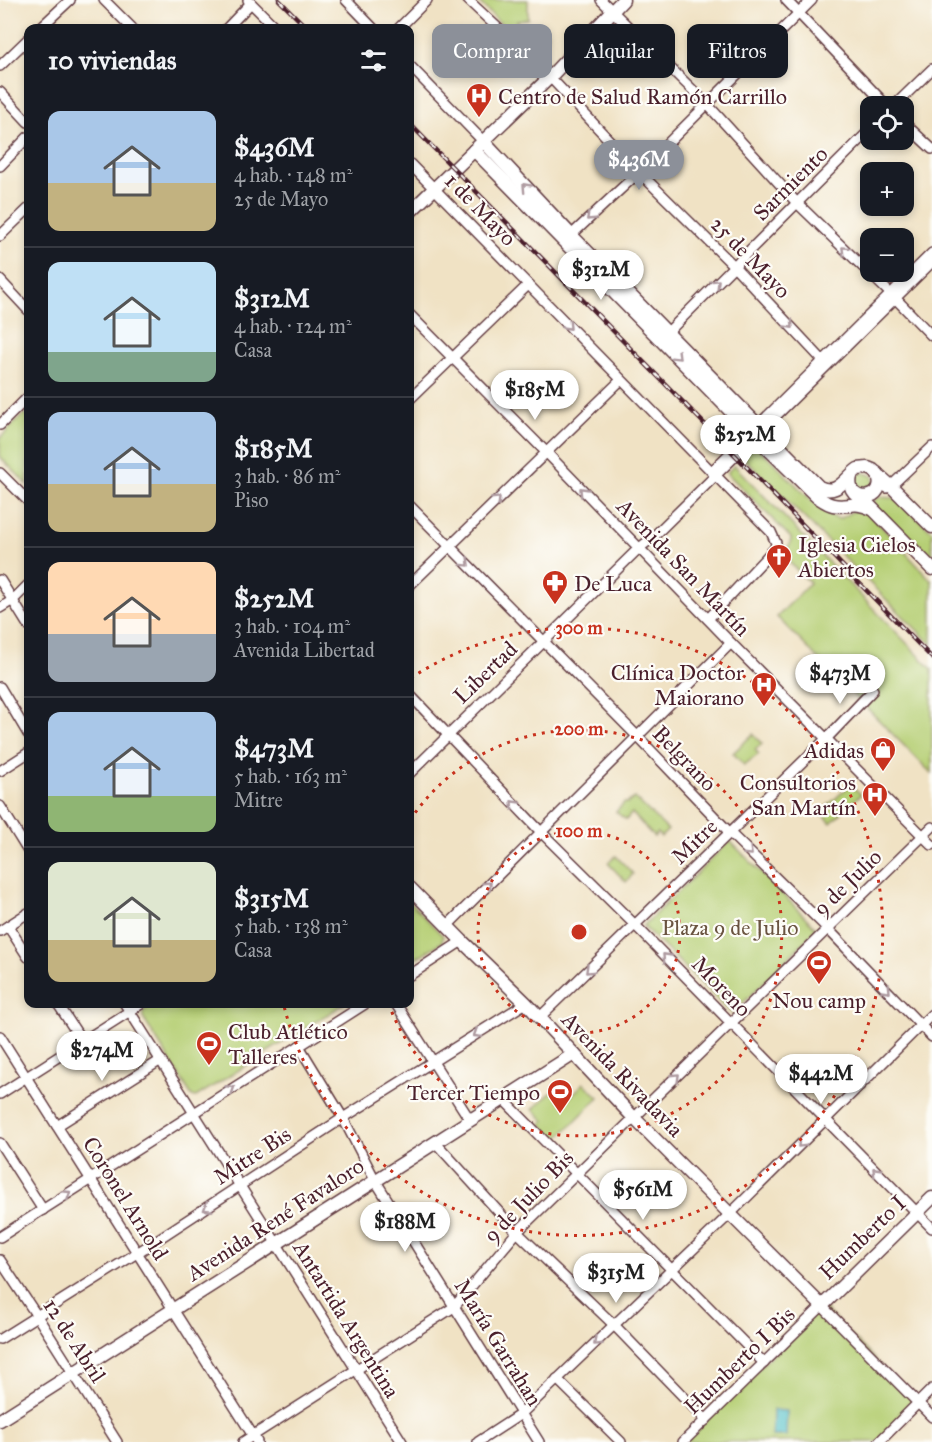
<!DOCTYPE html>
<html lang="es">
<meta charset="utf-8">
<style>
:root{--surface:#171b24;--page:#242831;--text:#f1f3f6;--muted:#9ea1a6;--line:#363941;--accent:#8c9099}
body{margin:0;font-family:"IM FELL Great Primer",serif;background:var(--page);color:var(--text);height:100vh;display:flex;flex-direction:column;font-size:22px;white-space:nowrap}
*{box-sizing:border-box;margin:0}
p{font-size:20px;color:var(--muted)}
.icon{flex:none;width:33px;height:33px;fill:none;stroke:currentColor;stroke-width:2;stroke-linecap:round;stroke-linejoin:round}
.map{position:relative;flex:1;overflow:hidden}
.panel{position:absolute;left:24px;top:24px;width:390px;height:984px;display:flex;flex-direction:column;background:var(--surface);border-radius:12px;box-shadow:0 3px 9px #0003}
.panel>*{flex:none}
.banner{position:absolute;left:432px;top:24px;width:410px;height:54px;display:flex;gap:12px}
.fabs{position:absolute;left:860px;top:96px;display:grid;gap:12px}
.fabs a{display:grid;place-items:center;width:54px;height:54px;border-radius:12px;background:var(--surface);box-shadow:0 3px 9px #0003;font-size:30px}
.price{position:absolute;translate:-50% -51px;padding:0 14px;border-radius:21px;background:#fff;color:#222;font-size:20px;line-height:39px;filter:drop-shadow(0 2px 3px #0008)}
.price::after{content:'';position:absolute;left:50%;top:36px;width:18px;height:14px;margin-left:-9px;background:inherit;clip-path:polygon(0 0,100% 0,50% 100%)}
.price.selected{background:var(--accent);color:#fff}
ul{padding:0;list-style:none}
li{display:flex;align-items:center;gap:18px;height:150px;padding:0 24px}
li+li{border-top:2px solid var(--line)}
li span{display:grid;place-items:center;flex:none;width:168px;height:120px;border-radius:12px;color:#555}
li>.icon{margin-inline-start:auto}
span .icon{width:72px;height:72px;fill:#fffc;stroke-width:1}
li b{font-size:26px}
h2{display:flex;justify-content:space-between;align-items:center;height:72px;padding:0 24px;font-size:26px}
.tag{padding:0 21px;border-radius:12px;background:var(--surface);box-shadow:0 3px 9px #0003;font-size:21px;line-height:54px}
.tag.selected{background:var(--accent);color:#fff}
.map>svg:first-child{display:block}
.green{fill:#b6cf75;stroke:#807750;stroke-width:1.5}
.water{fill:#53c1c9;stroke:#4e707a;stroke-width:1.5}
.lines{fill:none;stroke-linecap:round;stroke-linejoin:round}
.minor-casing{stroke:#633c42;stroke-width:12}
.major-casing{stroke:#633c42;stroke-width:15}
.minor{stroke:#fff;stroke-width:9}
.major{stroke:#fff;stroke-width:12}
.rail-casing{stroke:#4a1f2b;stroke-width:4.5}
.rail{stroke:#fdfcf7;stroke-width:2;stroke-dasharray:7;stroke-linecap:butt}
.oneway{stroke:#ae9aa0}
.ring{fill:none;stroke:#c8321e;stroke-width:3;stroke-dasharray:3 6}
.labels{text-anchor:middle;stroke-width:4.5;stroke-linejoin:round;paint-order:stroke}
.poi-label{font-size:22px;fill:#4a1f2b;stroke:#fdfcf7;text-anchor:start}
.street-label{font-size:22px;fill:#4a1f2b;stroke:#fdfcf7}
.park-label{font-size:22px;fill:#6a5441;stroke:#fdfcf7}
.centre{fill:#c8321e;stroke:#fdfcf7;stroke-width:3}
.ring-label{font-size:18px;text-anchor:middle;font-weight:bold;fill:#c8321e;stroke:#fdfcf7;stroke-width:4.5;stroke-linejoin:round;paint-order:stroke}
</style>
<div class="map">
<svg width="932" height="1442" viewBox="0 0 932 1442">
<rect width="100%" height="100%" fill="#fdfcf7"/>
<filter id="ink" filterUnits="userSpaceOnUse"><feTurbulence type="fractalNoise" baseFrequency=".0167" numOctaves="2"/><feDisplacementMap in="SourceGraphic" scale="12" xChannelSelector="R" yChannelSelector="G"/><feConvolveMatrix kernelMatrix="1 2 1 2 8 2 1 2 1" color-interpolation-filters="sRGB"/></filter>
<filter id="wash" filterUnits="userSpaceOnUse"><feTurbulence type="fractalNoise" baseFrequency=".008" numOctaves="4" result="noise"/><feDisplacementMap in="SourceGraphic" scale="24" xChannelSelector="R" yChannelSelector="G"/><feGaussianBlur stdDeviation="1.35" result="paint"/><feColorMatrix in="noise" values="0 0 0 0 0 0 0 0 0 0 0 0 0 0 0 0 0 1.4 0 .05"/><feComposite in="paint" operator="in"/></filter>
<g filter="url(#wash)">
<rect width="100%" height="100%" fill="#f0e2c4"/>
<g class="green">
<path d="M477,0h51v19l-11,1 1,11 29,1 -1,23 -9,5z"/>
<path d="M25,413l3,4v68l-28,-28v-19z"/>
<path d="M752,448h7l51,51 12,8 11,10 6,2 14,-8 15,1 64,69v64l-189,-188z"/>
<path d="M734,465l198,204v105l-155,-157 33,-34 -30,-30 10,-8 1,-7 -64,-65z"/>
<path d="M861,472l12,4 1,9 -7,7 -9,-2 -4,-12z"/>
<path d="M878,497l17,1 37,33v35l-58,-60v-5z"/>
<path d="M753,734l9,10 -7,6 4,4 -15,11 -11,-12z"/>
<path d="M850,785l11,9 -30,29 -10,-11z"/>
<path d="M635,798l33,32 -7,7 -4,-4 -3,4 -22,-24 -6,7 -10,-8 8,-9h3z"/>
<path d="M730,841l87,88 -85,85 -89,-88z"/>
<path d="M616,856l17,18 -7,8 -18,-19z"/>
<path d="M410,902l33,34 -1,6 -32,20z"/>
<path d="M154,1004h190l-148,93 -4,-1 -49,-78v-7z"/>
<path d="M584,1083l15,14 -43,43 -15,-16 4,-3 -12,-12 22,-20 13,10z"/>
<path d="M822,1306l96,97 -39,39h-196z"/>
</g>
<path class="water" d="M773,1410l14,1 -1,25h-14z"/>
</g>
<g filter="url(#ink)">
<g class="lines">
<defs>
<g id="minor">
<path d="M104,0l28,28"/>
<path d="M248,0l28,28"/>
<path d="M346,0l27,28"/>
<path d="M468,0l82,77 89,95 95,94 93,99"/>
<path d="M601,0l106,104 90,99 98,95 37,38"/>
<path d="M786,0l101,106"/>
<path d="M40,28l30,-28"/>
<path d="M227,28l24,-25"/>
<path d="M399,28l28,-28"/>
<path d="M0,66l28,-27"/>
<path d="M410,66l72,74"/>
<path d="M0,92l28,30"/>
<path d="M894,106l38,-37"/>
<path d="M903,122l29,27"/>
<path d="M410,164l361,368 5,11 -1,5 -67,71"/>
<path d="M0,166l28,-29"/>
<path d="M0,236l28,-27"/>
<path d="M567,239l72,-67 173,-172"/>
<path d="M0,280l28,30"/>
<path d="M410,315l136,137 185,191 201,202"/>
<path d="M664,336l206,-206"/>
<path d="M410,399l118,-114"/>
<path d="M0,425l28,-28"/>
<path d="M714,469l218,-216"/>
<path d="M0,473l28,28"/>
<path d="M887,488l4,-2 41,-39"/>
<path d="M410,506l228,231 92,96 97,95 105,109"/>
<path d="M0,580l28,45"/>
<path d="M410,585l211,-205"/>
<path d="M0,608l13,-8 15,-15"/>
<path d="M0,687l28,47"/>
<path d="M410,695l131,137 94,93 297,303"/>
<path d="M0,771l28,-18"/>
<path d="M410,773l228,-224 13,-10 281,-277"/>
<path d="M0,806l28,45"/>
<path d="M8,926l20,31"/>
<path d="M447,926l284,-283"/>
<path d="M0,931l28,-18"/>
<path d="M410,975l52,-34"/>
<path d="M58,1004l24,37"/>
<path d="M125,1004l277,438"/>
<path d="M396,1004l74,116"/>
<path d="M540,1017l287,-279 46,-48"/>
<path d="M0,1036l257,406"/>
<path d="M299,1046l44,72 32,62 164,262"/>
<path d="M0,1094l141,-90"/>
<path d="M503,1099l261,264"/>
<path d="M57,1126l104,-66"/>
<path d="M435,1142l82,90 97,93 92,95"/>
<path d="M0,1143l43,67"/>
<path d="M0,1237l365,-233"/>
<path d="M0,1260l37,56 80,126"/>
<path d="M0,1339l137,-86 206,-135 183,-115"/>
<path d="M557,1379l64,63"/>
<path d="M243,1442l211,-135 63,-75 415,-405"/>
<path d="M478,1442l43,-28 209,-200 202,-200"/>
<path d="M683,1442l139,-136 110,111"/>
<path d="M879,1442l53,-53"/>
</g>
<g id="major">
<path d="M482,140l89,95 248,252c19,9 25,-8 39,-18l10,-1 5,2 18,16 41,41"/>
<path d="M474,150l281,286 61,60c5,3 11,8 17,9 16,3 21,-5 39,4"/>
<path d="M410,212l140,-135 73,-77"/>
<path d="M851,476c-7,31 40,25 26,-3"/>
<path d="M867,503l65,66"/>
<path d="M410,888l52,53 64,62 108,115 188,188 110,-108"/>
<path d="M0,1420l574,-366"/>
</g>
</defs>
<use href="#minor" class="minor-casing"/>
<use href="#major" class="major-casing"/>
<use href="#minor" class="minor"/>
<use href="#major" class="major"/>
<defs>
<g id="rail">
<path d="M279,0l28,28"/>
<path d="M410,124l326,332 196,202"/>
</g>
</defs>
<use href="#rail" class="rail-casing"/>
<use href="#rail" class="rail"/>
</g>
<defs><path id="oneway-chevron" d="M-2-3.5L2.5 0L-2 3.5" fill="none" stroke-width="1.6" stroke-linecap="round" stroke-linejoin="round" transform="scale(1.5)"/></defs>
<g class="oneway">
<use href="#oneway-chevron" transform="translate(526 187) rotate(-133)"/>
<use href="#oneway-chevron" transform="translate(590 217) rotate(137)"/>
<use href="#oneway-chevron" transform="translate(845 250) rotate(-136)"/>
<use href="#oneway-chevron" transform="translate(716 283) rotate(-45)"/>
<use href="#oneway-chevron" transform="translate(790 325) rotate(47)"/>
<use href="#oneway-chevron" transform="translate(568 326) rotate(46)"/>
<use href="#oneway-chevron" transform="translate(677 356) rotate(45)"/>
<use href="#oneway-chevron" transform="translate(583 491) rotate(-134)"/>
<use href="#oneway-chevron" transform="translate(497 500) rotate(-44)"/>
<use href="#oneway-chevron" transform="translate(466 563) rotate(45)"/>
<use href="#oneway-chevron" transform="translate(514 804) rotate(-133)"/>
<use href="#oneway-chevron" transform="translate(749 852) rotate(44)"/>
<use href="#oneway-chevron" transform="translate(488 885) rotate(-45)"/>
<use href="#oneway-chevron" transform="translate(666 957) rotate(-134)"/>
<use href="#oneway-chevron" transform="translate(589 970) rotate(136)"/>
<use href="#oneway-chevron" transform="translate(887 990) rotate(46)"/>
<use href="#oneway-chevron" transform="translate(477 1034) rotate(148)"/>
<use href="#oneway-chevron" transform="translate(676 1077) rotate(-44)"/>
<use href="#oneway-chevron" transform="translate(231 1089) rotate(-33)"/>
<use href="#oneway-chevron" transform="translate(801 1144) rotate(135)"/>
<use href="#oneway-chevron" transform="translate(876 1171) rotate(-134)"/>
<use href="#oneway-chevron" transform="translate(67 1194) rotate(-33)"/>
<use href="#oneway-chevron" transform="translate(207 1208) rotate(147)"/>
<use href="#oneway-chevron" transform="translate(597 1342) rotate(136)"/>
</g>
</g>
<g class="ring">
<circle cx="579" cy="932" r="101"/>
<path d="M410 820A203 203 0 1 1 389 1005"/>
<path d="M411 678A304 304 0 1 1 284 1006"/>
</g>
<defs>
<symbol id="hospital-pin" viewBox="-11 -11 22 30"><path d="M0 17L-7.5 6A9.5 9.5 0 1 1 7.5 6Z" fill="#c8321e" stroke="#fdfcf7"/><path d="M-5-5h3v3.5h4V-5h3V5h-3V1.5h-4V5h-3Z" fill="#fff"/></symbol>
<symbol id="church-pin" viewBox="-11 -11 22 30"><path d="M0 17L-7.5 6A9.5 9.5 0 1 1 7.5 6Z" fill="#c8321e" stroke="#fdfcf7"/><path d="M-1.2-6h2.4v3.5h3.3v2.4h-3.3V6h-2.4V-.1h-3.3v-2.4h3.3Z" fill="#fff"/></symbol>
<symbol id="pharmacy-pin" viewBox="-11 -11 22 30"><path d="M0 17L-7.5 6A9.5 9.5 0 1 1 7.5 6Z" fill="#c8321e" stroke="#fdfcf7"/><path d="M-2-6h4v4h4v4h-4v4h-4v-4h-4v-4h4Z" fill="#fff"/></symbol>
<symbol id="shop-pin" viewBox="-11 -11 22 30"><path d="M0 17L-7.5 6A9.5 9.5 0 1 1 7.5 6Z" fill="#c8321e" stroke="#fdfcf7"/><path d="M-5-2.5h2.3a2.7 3.5 0 0 1 5.4 0H5L5.5 6h-11ZM-1.5-2.5h3a1.5 2.3 0 0 0-3 0Z" fill="#fff"/></symbol>
<symbol id="stadium-pin" viewBox="-11 -11 22 30"><path d="M0 17L-7.5 6A9.5 9.5 0 1 1 7.5 6Z" fill="#c8321e" stroke="#fdfcf7"/><path d="M0-5a6.5 5 0 1 0 0 10a6.5 5 0 1 0 0-10ZM-3.5-1.8h7v3.6h-7Z" fill="#fff"/></symbol>
</defs>
<g fill-rule="evenodd">
<use href="#hospital-pin" x="464" y="81" width="30" height="40"/>
<use href="#church-pin" x="764" y="542" width="30" height="40"/>
<use href="#pharmacy-pin" x="540" y="568" width="30" height="40"/>
<use href="#hospital-pin" x="749" y="670" width="30" height="40"/>
<use href="#shop-pin" x="868" y="735" width="30" height="40"/>
<use href="#hospital-pin" x="860" y="780" width="30" height="40"/>
<use href="#stadium-pin" x="804" y="948" width="30" height="40"/>
<use href="#stadium-pin" x="194" y="1029" width="30" height="40"/>
<use href="#stadium-pin" x="545" y="1077" width="30" height="40"/>
</g>
<g class="labels">
<g class="poi-label">
<text x="498" y="104">Centro de Salud Ramón Carrillo</text>
<text x="798" y="552">Iglesia Cielos<tspan x="798" dy="25">Abiertos</tspan></text>
<text x="574" y="591">De Luca</text>
<text x="744" y="680" text-anchor="end">Clínica Doctor<tspan x="744" dy="25">Maiorano</tspan></text>
<text x="864" y="758" text-anchor="end">Adidas</text>
<text x="856" y="790" text-anchor="end">Consultorios<tspan x="856" dy="25">San Martín</tspan></text>
<text x="819" y="1008" text-anchor="middle">Nou camp</text>
<text x="228" y="1039">Club Atlético<tspan x="228" dy="25">Talleres</tspan></text>
<text x="540" y="1100" text-anchor="end">Tercer Tiempo</text>
</g>
<g class="street-label">
<text transform="translate(790 183) rotate(-45)" y="8">Sarmiento</text>
<text transform="translate(481 209) rotate(46)" y="8">1 de Mayo</text>
<text transform="translate(751 257) rotate(46)" y="8">25 de Mayo</text>
<text transform="translate(684 567) rotate(46)" y="8">Avenida San Martín</text>
<text transform="translate(485 672) rotate(-44)" y="8">Libertad</text>
<text transform="translate(685 758) rotate(46)" y="8">Belgrano</text>
<text transform="translate(694 841) rotate(-44)" y="8">Mitre</text>
<text transform="translate(847 882) rotate(-44)" y="8">9 de Julio</text>
<text transform="translate(722 986) rotate(46)" y="8">Moreno</text>
<text transform="translate(623 1074) rotate(46)" y="8">Avenida Rivadavia</text>
<text transform="translate(252 1155) rotate(-33)" y="8">Mitre Bis</text>
<text transform="translate(528 1196) rotate(-46)" y="8">9 de Julio Bis</text>
<text transform="translate(126 1198) rotate(58)" y="8">Coronel Arnold</text>
<text transform="translate(275 1219) rotate(-33)" y="8">Avenida René Favaloro</text>
<text transform="translate(862 1237) rotate(-44)" y="8">Humberto I</text>
<text transform="translate(347 1319) rotate(58)" y="8">Antartida Argentina</text>
<text transform="translate(75 1340) rotate(57)" y="8">12 de Abril</text>
<text transform="translate(499 1342) rotate(58)" y="8">María Garrahan</text>
<text transform="translate(739 1360) rotate(-44)" y="8">Humberto I Bis</text>
</g>
<g class="park-label">
<text x="730" y="935">Plaza 9 de Julio</text>
</g>
</g>
<circle cx="579" cy="932" r="9" class="centre"/>
<g class="ring-label">
<text x="579" y="634">300 m</text>
<text x="579" y="735">200 m</text>
<text x="579" y="837">100 m</text>
</g>
</svg>
<div class="fabs">
<a><svg class="icon" aria-label="locate" viewBox="0 0 24 24"><circle cx="12" cy="12" r="6"/><path d="M12 2v4M12 18v4M2 12h4M18 12h4"/></svg></a>
<a>+</a>
<a>−</a>
</div>
<b class="price selected" style="left:639px;top:191px">$436M</b>
<b class="price" style="left:601px;top:301px">$312M</b>
<b class="price" style="left:535px;top:421px">$185M</b>
<b class="price" style="left:745px;top:466px">$252M</b>
<b class="price" style="left:840px;top:705px">$473M</b>
<b class="price" style="left:102px;top:1082px">$274M</b>
<b class="price" style="left:821px;top:1105px">$442M</b>
<b class="price" style="left:643px;top:1221px">$561M</b>
<b class="price" style="left:405px;top:1253px">$188M</b>
<b class="price" style="left:616px;top:1304px">$315M</b>
<div class="banner">
<a class="tag selected">Comprar</a>
<a class="tag">Alquilar</a>
<a class="tag">Filtros</a>
</div>
<section class="panel">
<h2>10 viviendas<svg class="icon" aria-label="filters" viewBox="0 0 24 24"><path d="M4 7h16M4 17h16"/><circle cx="9" cy="7" r="2"/><circle cx="15" cy="17" r="2"/></svg></h2>
<ul>
<li><span style="background:linear-gradient(#a9c7e8 60%,#c2b280 0)"><svg class="icon" aria-label="home" viewBox="0 0 24 24"><path d="M3 11l9-7 9 7M6 9v11h12V9"/></svg></span><div><b>$436M</b><p>4 hab. · 148 m²</p><p>25 de Mayo</p></div></li>
<li><span style="background:linear-gradient(#bfe0f5 75%,#7fa58c 0)"><svg class="icon" aria-label="home" viewBox="0 0 24 24"><path d="M3 11l9-7 9 7M6 9v11h12V9"/></svg></span><div><b>$312M</b><p>4 hab. · 124 m²</p><p>Casa</p></div></li>
<li><span style="background:linear-gradient(#a9c7e8 60%,#c2b280 0)"><svg class="icon" aria-label="home" viewBox="0 0 24 24"><path d="M3 11l9-7 9 7M6 9v11h12V9"/></svg></span><div><b>$185M</b><p>3 hab. · 86 m²</p><p>Piso</p></div></li>
<li><span style="background:linear-gradient(#ffd9b3 60%,#9aa5b1 0)"><svg class="icon" aria-label="home" viewBox="0 0 24 24"><path d="M3 11l9-7 9 7M6 9v11h12V9"/></svg></span><div><b>$252M</b><p>3 hab. · 104 m²</p><p>Avenida Libertad</p></div></li>
<li><span style="background:linear-gradient(#a9c7e8 70%,#8fb573 0)"><svg class="icon" aria-label="home" viewBox="0 0 24 24"><path d="M3 11l9-7 9 7M6 9v11h12V9"/></svg></span><div><b>$473M</b><p>5 hab. · 163 m²</p><p>Mitre</p></div></li>
<li><span style="background:linear-gradient(#dfe7d0 65%,#c2b280 0)"><svg class="icon" aria-label="home" viewBox="0 0 24 24"><path d="M3 11l9-7 9 7M6 9v11h12V9"/></svg></span><div><b>$315M</b><p>5 hab. · 138 m²</p><p>Casa</p></div></li>
</ul>
</section>
</div>
